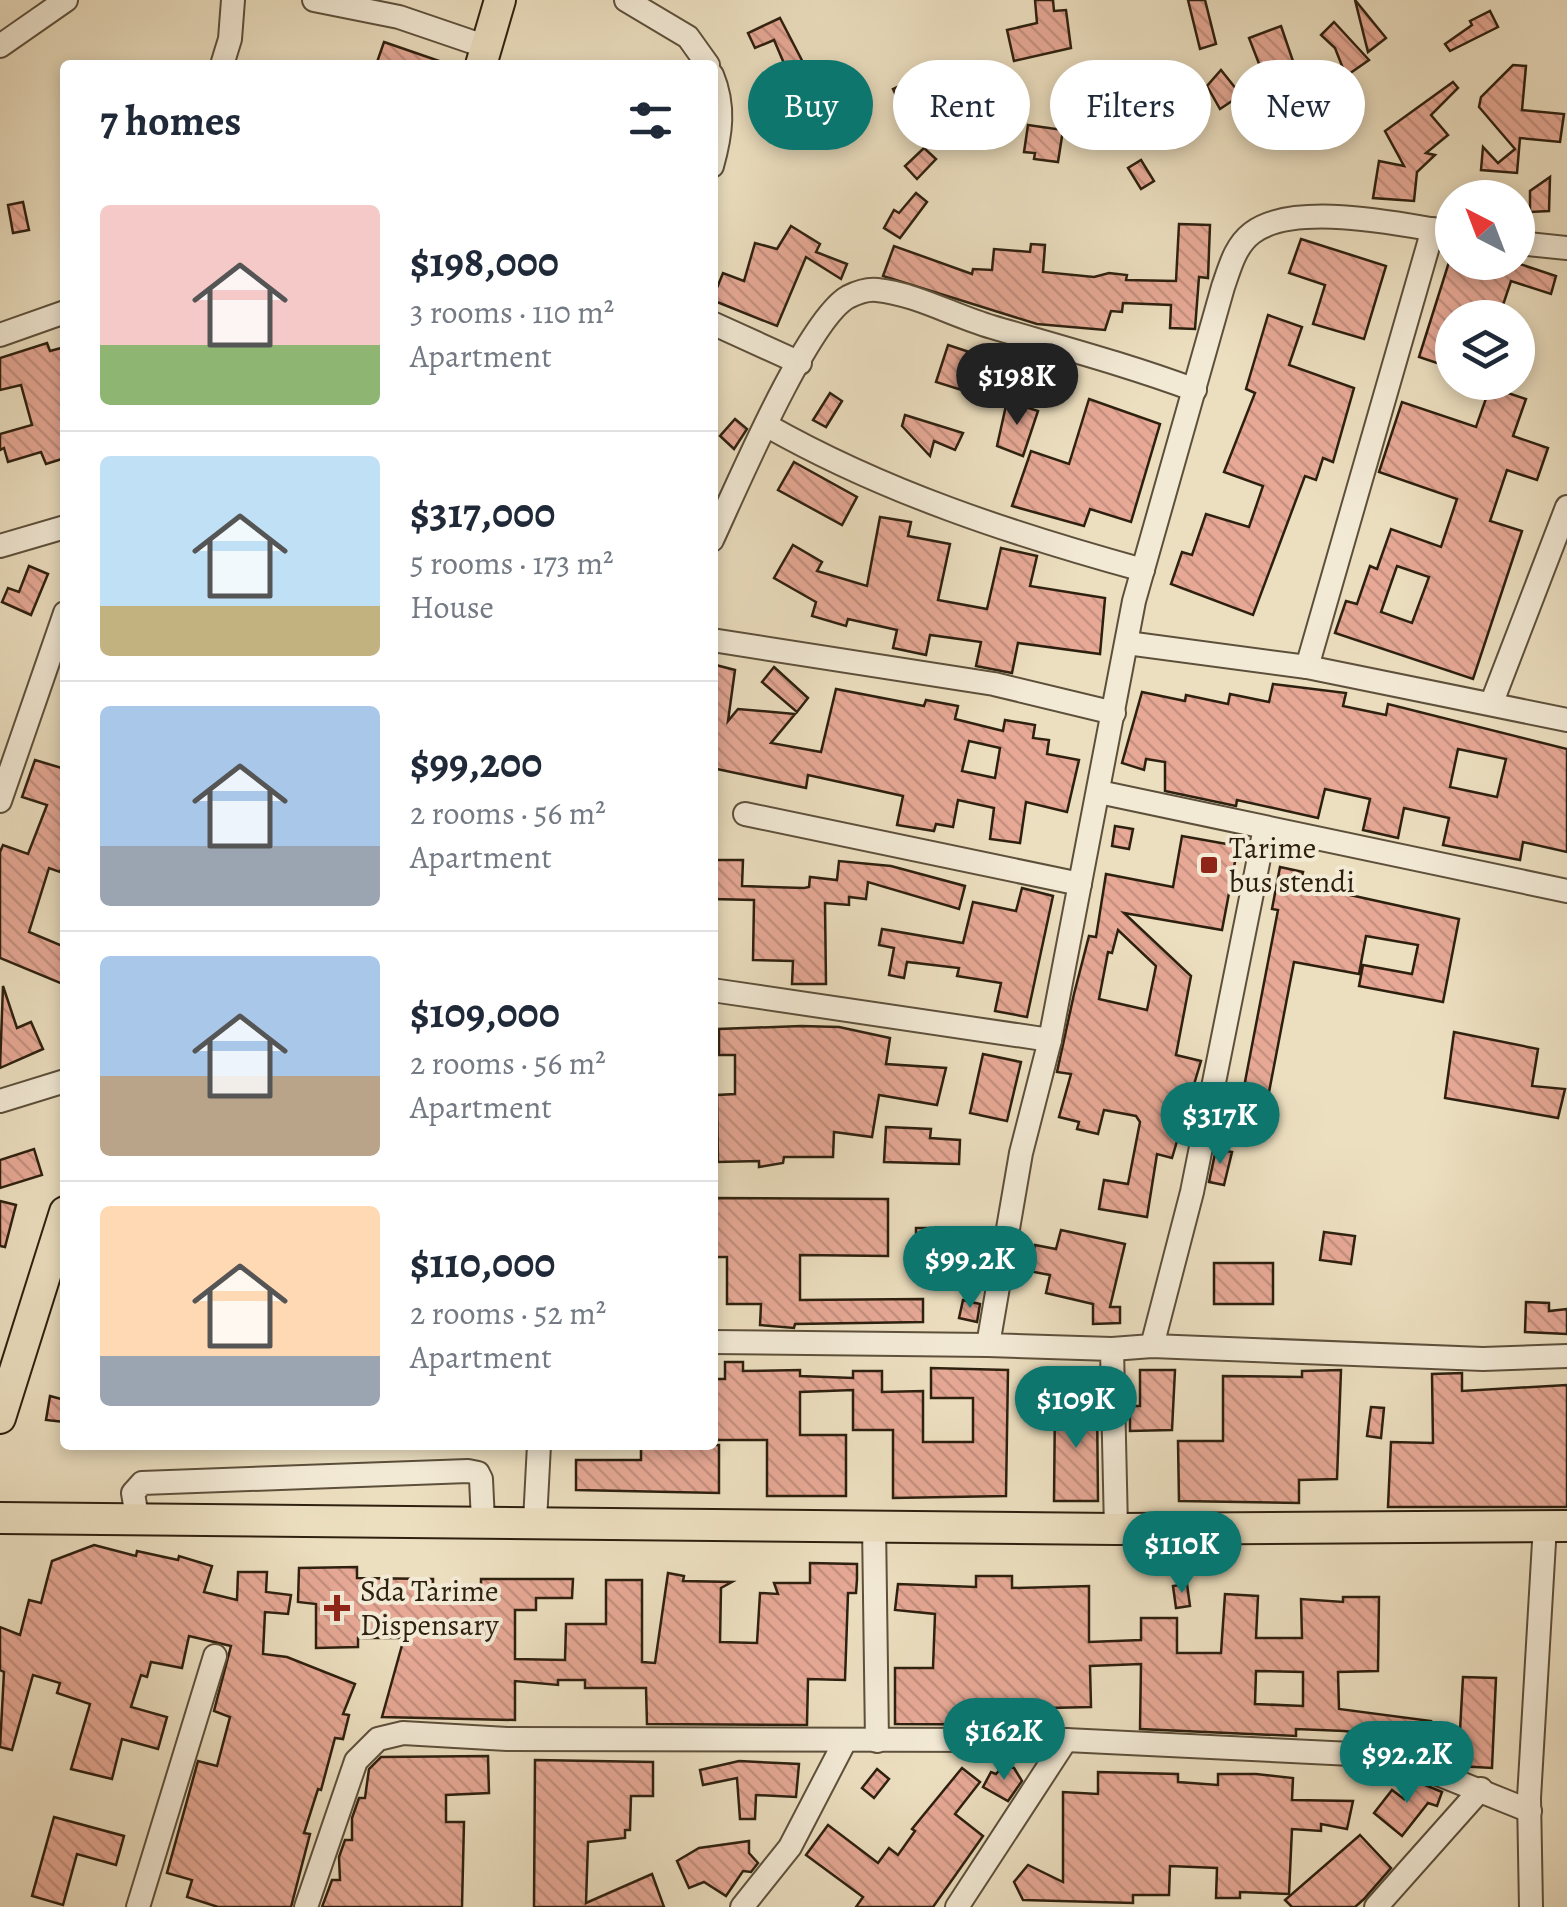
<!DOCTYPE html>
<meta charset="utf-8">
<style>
:root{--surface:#fff;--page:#f6f6f7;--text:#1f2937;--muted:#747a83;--line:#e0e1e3;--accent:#0f766e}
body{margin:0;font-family:Alegreya,serif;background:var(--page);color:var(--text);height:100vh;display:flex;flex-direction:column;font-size:38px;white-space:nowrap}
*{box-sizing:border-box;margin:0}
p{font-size:32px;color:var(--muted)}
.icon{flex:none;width:55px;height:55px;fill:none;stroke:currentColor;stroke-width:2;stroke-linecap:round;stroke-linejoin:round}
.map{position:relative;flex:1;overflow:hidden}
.side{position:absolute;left:60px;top:60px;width:658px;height:1390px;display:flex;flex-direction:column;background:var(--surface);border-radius:10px;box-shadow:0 5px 15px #0003}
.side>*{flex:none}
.hud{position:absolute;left:748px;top:60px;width:668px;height:90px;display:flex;gap:20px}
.needle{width:65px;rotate:318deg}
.controls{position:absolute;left:1435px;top:180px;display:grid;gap:20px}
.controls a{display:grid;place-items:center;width:100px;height:100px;border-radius:50%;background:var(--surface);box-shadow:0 5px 15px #0003;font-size:50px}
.price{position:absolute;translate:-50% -85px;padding:0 22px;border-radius:35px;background:var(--accent);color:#fff;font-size:32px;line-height:65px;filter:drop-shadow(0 2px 5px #0008)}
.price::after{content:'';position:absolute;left:50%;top:60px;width:30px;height:22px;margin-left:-15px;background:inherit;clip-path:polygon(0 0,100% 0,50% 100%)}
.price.current{background:#222;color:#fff}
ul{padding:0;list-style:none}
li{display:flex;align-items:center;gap:30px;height:250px;padding:0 40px}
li+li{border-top:2px solid var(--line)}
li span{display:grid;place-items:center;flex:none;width:280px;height:200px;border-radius:10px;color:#555}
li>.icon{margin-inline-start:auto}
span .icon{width:120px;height:120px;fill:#fffc;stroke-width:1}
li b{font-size:42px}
h2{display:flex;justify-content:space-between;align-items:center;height:120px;padding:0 40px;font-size:42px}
.chip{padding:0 35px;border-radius:45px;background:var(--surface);box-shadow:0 5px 15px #0003;font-size:35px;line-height:90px}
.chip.current{background:var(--accent);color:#fff}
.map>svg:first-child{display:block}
.building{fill:url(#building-back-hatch);stroke:#2d200f;stroke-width:2.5;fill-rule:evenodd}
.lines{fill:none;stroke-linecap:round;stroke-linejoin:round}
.minor-casing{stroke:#5d503b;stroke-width:26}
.major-casing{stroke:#2d200f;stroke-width:34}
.minor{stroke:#f3ead6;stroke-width:22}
.major{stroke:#ecdfc0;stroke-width:30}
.poi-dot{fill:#8f2418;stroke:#f3ead6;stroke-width:4}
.labels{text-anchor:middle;stroke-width:8;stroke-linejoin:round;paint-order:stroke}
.poi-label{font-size:30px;fill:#2d200f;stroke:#f3ead6;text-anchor:start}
</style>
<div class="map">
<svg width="1567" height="1907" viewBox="0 0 1567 1907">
<defs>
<pattern id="building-back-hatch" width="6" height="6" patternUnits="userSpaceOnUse" patternTransform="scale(2.5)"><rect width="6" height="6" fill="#e7a996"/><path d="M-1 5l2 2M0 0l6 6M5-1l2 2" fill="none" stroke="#c69180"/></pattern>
</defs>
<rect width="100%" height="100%" fill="#ecdfc0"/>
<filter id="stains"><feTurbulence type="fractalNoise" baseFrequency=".002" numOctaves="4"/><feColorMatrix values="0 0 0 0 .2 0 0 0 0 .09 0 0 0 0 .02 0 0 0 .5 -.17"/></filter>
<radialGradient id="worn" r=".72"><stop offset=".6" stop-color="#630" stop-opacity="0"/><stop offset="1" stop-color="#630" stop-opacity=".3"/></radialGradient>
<g class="building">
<path d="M1035,0h18l1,11 12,-1 5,38 -57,13 -7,-31 30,-7z"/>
<path d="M1188,0h17l11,44 -16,5z"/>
<path d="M1355,0l31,38 -18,14z"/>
<path d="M1490,11l8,16 -48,24 -5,-7 27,-19 -2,-4z"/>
<path d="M780,18l29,56 -17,8 -18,-42 -19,8 -7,-15z"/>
<path d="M1334,22l35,38 -23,16 -11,-28 -14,-13z"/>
<path d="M1281,26l14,41 -30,12 -16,-41z"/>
<path d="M384,42l61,21 -1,2h-68z"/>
<path d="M1159,64l18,26 13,-12 16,19 -11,10 -3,-4 -18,22 -19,-15 -19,-30z"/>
<path d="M1513,65l13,1 -4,44 42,4 -4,28 -40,-4 -3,35 -36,-3 2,-23 15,16 17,-14 -36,-42 2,-10z"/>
<path d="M1221,70l20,25 -21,14 -13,-23z"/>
<path d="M914,79l14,26 -22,11 -13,-27z"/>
<path d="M1453,82l5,6 -27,27 17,20 -22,18 9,2 -18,17 -3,29 -41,-3 6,-37 25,5 -19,-35z"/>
<path d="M1348,88l11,26 -14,6 -11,-25z"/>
<path d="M1028,125l35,5 -5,32 -24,-3 1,-6 -11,-1z"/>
<path d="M924,148l12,11 -19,20 -12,-13z"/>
<path d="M1141,160l13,21 -13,8 -13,-21z"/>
<path d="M1550,177l-1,34 -19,1v-21z"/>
<path d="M916,193l11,9 -27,36 -16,-10 10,-18 5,3z"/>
<path d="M23,202l6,28 -16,3 -5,-28z"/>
<path d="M1179,224l31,1 -2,53 -9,-1 -4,52 -25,-1 1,-23 -48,-2 -1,9 -11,-1 -6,19 -68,-6 -154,-48 11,-30 78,28 1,-5 19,1 2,-21 36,3 1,-8 14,1 -2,27 51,5 15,-4 18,2 -1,5 50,1z"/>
<path d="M791,226l29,18 -4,8 31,12 -6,15 -35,-22 -29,69 -65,-26 11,-27 21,8 11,-38 22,6z"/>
<path d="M1301,239l85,27 -22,73 -51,-15 12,-39 -36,-12z"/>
<path d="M1449,262h65l42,14 -5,18 -40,-13 -11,33 -6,4h-42v50l-33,-11z"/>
<path d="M1268,315l34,12 -13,38 65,23 -21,74 -10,-4 -7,22 -11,-4 -52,139 -82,-31 11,-32 10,3 14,-41 43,13 14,-41 -39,-14 31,-79 -9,-4z"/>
<path d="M47,343l3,8 15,-4v111l-19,6 -5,-12 -33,10 -4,-14 -4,2v-16l32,-9 -11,-40 -21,5v-32z"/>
<path d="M948,345l61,20 -13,31 -23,-10 -2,7 -35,-11z"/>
<path d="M1490,387l36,12 -13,37 35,12 -11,32 -30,-10 -17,51 32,10 -49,148 -138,-46 11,-32 11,3 13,-38 7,3 14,-40 50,18 16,-48 -78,-27 23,-70 74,25zM1397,566l32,11 -17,46 -31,-11z"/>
<path d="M830,393l12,8 -16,26 -13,-7z"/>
<path d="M1089,399l71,25 -29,98 -41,-13 -6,17 -72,-20 19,-55 38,13z"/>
<path d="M1007,401l31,10 -15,45 -26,-10z"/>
<path d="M905,415l58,18 -8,17 -21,-9 -4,15 -28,-30z"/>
<path d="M735,419l12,10 -13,20 -14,-13z"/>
<path d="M794,462l63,35 -15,28 -64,-35z"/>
<path d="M880,517l31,5 -3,14 42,8 -12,56 49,9 14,-61 36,8 -7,30 75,12 -5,56 -82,-11 -6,30 -36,-7 5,-24 -51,-7 -4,20 -33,-7 4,-18 -49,-11 -2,7 -34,-10 4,-14 -42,-24 19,-33 29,17 -5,9 50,15z"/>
<path d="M29,566l19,8 -17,41 -29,-13 6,-14 11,4z"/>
<path d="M712,664l23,6 -7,51 10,-12 57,5 -24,29 50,9 15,-63 88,17 2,-6 32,6 -3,13 48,12 2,-11 30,5 -2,13 16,2 -2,14 32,6 -12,52 -41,-10 -6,41 -30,-4 4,-31 -36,-8 -5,27 -17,-3 -2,7 -37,-6 6,-29 -95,-21 -2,13 -94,-20zM969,741l31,7 -5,30 -33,-7z"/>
<path d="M774,667l34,31 -11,14 -35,-30z"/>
<path d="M1273,684l73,9 -3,13 43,9 2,-11 179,45v103l-44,-10 -3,18 -77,-15 6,-27 -45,-10 -6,30 -35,-8 7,-31 -45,-10 -7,29 -81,-18 -1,6 -71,-15v-29l-19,-3 -2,11 -22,-7 20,-71 43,9 1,-6 42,9 2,-10 39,8zM1458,749l48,10 -9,38 -47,-10z"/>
<path d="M35,760l30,9v90l-5,13 -11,-4 -20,64 36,15v38l-65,-27v-106l3,-7 25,9 19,-49 -25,-8z"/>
<path d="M1115,826l18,3 -4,20 -17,-3z"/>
<path d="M1182,836l56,10 -16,84 -98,-17 67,63 -15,79 25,6 -29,97 -15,-4 -10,63 -48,-8 5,-29 24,4 12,-62 -4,-6 -32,-6 -6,24 -21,-5 2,-7 -20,-5 12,-43 -14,-2 17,-78 15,-58 7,1 10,-63 67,13zM1118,930l38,36 -9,44 -48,-11 9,-47 4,1z"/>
<path d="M712,860h31l-1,26 62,2 5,-1 1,-10 27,3 2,-19 52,5 74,20 -6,23 -91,-27 -2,17 -17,-2v8l-24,-2 1,81h-34l1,-23 -40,-1 1,-60 -42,-1z"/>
<path d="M1280,867l23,5 -3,12 159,35 -16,83 -84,-16 4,-21 49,9 6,-29 -52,-9 -7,38 -65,-12 -25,130 -25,-5 34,-177 -6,-1z"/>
<path d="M1022,888l31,8 -26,121 -32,-6 6,-28 -44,-7 2,-8 -52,-6 -3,16 -15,-3 5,-27 -15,-3 3,-16 81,14 10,-41 43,9z"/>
<path d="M3,986l14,42 14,-6 12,27 -43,19z"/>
<path d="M801,1026l38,1 51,11 -4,26 60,4 -9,37 -58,-10 -7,42 -38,-5 -1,25h-49l-1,6 -24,4v-6l-41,1 -1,-67 18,-1v-39h-16v-26z"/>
<path d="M1454,1032l84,17 -6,37 33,3 -7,29 -113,-20z"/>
<path d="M983,1054l38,8 -14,59 -37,-8z"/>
<path d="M886,1127l45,2 -1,9 30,2 -1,24 -75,-2z"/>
<path d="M34,1149l8,26 -42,13v-28z"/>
<path d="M1216,1149l16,3 -8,33 -15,-3z"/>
<path d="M712,1198l176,1v57l-88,-1v45l123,-1v23l-128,2 -1,4 -34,-3 1,-21h-34v-47h-15z"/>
<path d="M0,1201l16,4 -11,42 -5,-1z"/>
<rect x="916" y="1228" width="14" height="27"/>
<path d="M1061,1230l64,14 -15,63h10v16l-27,1v-20l-47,-11 4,-18 -21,-4 6,-26 21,4z"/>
<path d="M1324,1232l31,4 -4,28 -31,-4z"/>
<path d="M966,1237l13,9 -6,23 -49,-2 -1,-7 39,-6z"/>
<rect x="1214" y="1263" width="59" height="41"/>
<path d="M963,1300l17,4 -3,18 -18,-4z"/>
<path d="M1526,1302l23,1v8l18,-2v25l-42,-2z"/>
<path d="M725,1362h18v9l57,-1v6l53,2v-7h29v21l41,-1v51h50v-44h-42v-30l77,2 -2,126 -113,2v-68h-40v-40l-53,2v43h46v61h-79v-56h-55v-61h13z"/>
<path d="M1140,1370h35l-3,60 -42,1v-25h10z"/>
<path d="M1341,1370l-4,109 -38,1v23l-120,-2 -1,-60h45v-65l79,1v-6z"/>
<path d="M1462,1373v18l105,-6v122h-179l3,-65 42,1 -1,-69z"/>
<path d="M50,1396l15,4v22l-19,-2z"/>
<path d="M1055,1400h42l1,101h-44z"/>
<path d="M1371,1407l13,1 -3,30 -14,-2z"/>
<path d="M641,1445h78v48l-143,-3v-30h65z"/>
<path d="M94,1545l42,11 1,-5 41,9 1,-4 33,10 -8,26 33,8 1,-28h29l-1,20 25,3 -3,19 -23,-2 -2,42 24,3 68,27 -12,30 6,1 -6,24 -8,-1 -14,52 -3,-1 -14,44 6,1 -19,73h-73l-31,-10 5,-17 -25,-7 31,-112 19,5 13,-49 -16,-6 17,-65 -42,-10 -7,32 -31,-6 -4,15 -6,-2 -10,32 36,10 -9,32 -36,-10 -10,40 -41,-10 19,-65 -33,-11 3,-10 -27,-8 -21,75 -12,-3 4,-75 -4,-2v-43l20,8 9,-35 12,3 11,-42z"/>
<path d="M810,1563l47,1v15l-1,14h-8l-3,87 -37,-1 -1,46 -160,-1 -1,-36h-61v-8h-27v5l-43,-4v39l-133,-3 22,-79h-46v9l-42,1v-44l-18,-2 1,-34 58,-1v11l76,1v13l48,-1v-12h92l-1,19h-36v12h-21v49l50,1 1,-36h40v-44h36v82l13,1 13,-90 16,3 -1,5 49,1 -11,6 -1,54 37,1 3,-50 18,1 -4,-11h36z"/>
<path d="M976,1576h36v12l77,-2v56l52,-2v-22h36v35h44l4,-59 33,2 -2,42h46l-1,-39 42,3v-5h36l-1,74 -40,1 1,37 92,12 -2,20 -85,-10 -48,-2v7l-156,-7 1,-65 -51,2 1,41 -42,1v17l-154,-1v-56h38l2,-54 -40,-4 3,-26 78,3zM1256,1671l47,1v34l-48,-2z"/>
<path d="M1187,1584l3,22 -14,2 -3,-22z"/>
<path d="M1463,1677l33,1 -4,90 -34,-2z"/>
<path d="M488,1756l1,37 -43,2v27h18l-2,85h-140l10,-27h8l-1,-23 6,-17h7v-22l7,-20h6l4,-29 12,-12z"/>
<path d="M535,1760l118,2v34h-22l-1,34h-5v8l-37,4 -2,61 66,-29 12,33h-130z"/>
<path d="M739,1761l60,3 -3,33 -40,-2 -1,24h-15l-3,-41 -34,7 -3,-15z"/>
<path d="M1003,1766l11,2 8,13 -14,20 -25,-14 8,-15 5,2z"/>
<path d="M962,1768l18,14 -25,32 28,22 -50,71h-77l7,-10 -57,-42 22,-30 50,38 11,-15 9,7 17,-24 -3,-2z"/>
<path d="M877,1769l12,10 -15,19 -12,-10z"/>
<path d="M1098,1772l80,2v8l40,3v-11h38l37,4 -1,22 61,1 -6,28 -26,-5v7l-29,-2 -3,65 -49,-2v6h-24l1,-30 -47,-2 -1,29h-36v8l-110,-3 -9,-18 14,-17 35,17v-90l35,2z"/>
<path d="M1411,1779l31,13 -5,14 -9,-3 -26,33 -28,-23 18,-23 12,9z"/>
<path d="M54,1817l70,19 -8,29 -39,-11 -14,51 -31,-9z"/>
<path d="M1360,1835l31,33 -27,31 -9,8h-63l-7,-7z"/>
<path d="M749,1841v12l9,10 -7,9 -8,-1 -17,25 -22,-14 -15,6 -12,-27 22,-13z"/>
</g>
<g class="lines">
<defs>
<g id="minor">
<path d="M314,0l85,17 88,30"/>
<path d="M626,0l62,37 20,28"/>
<path d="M0,46l66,-46"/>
<path d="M222,65l8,-26 3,-39"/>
<path d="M712,75c13,31 9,59 0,91"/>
<path d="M1518,243l49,5"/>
<path d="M712,323l88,40"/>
<path d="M0,335l65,-23"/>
<path d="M766,425c118,67 246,109 377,145"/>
<path d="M712,540c23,-49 95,-220 136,-243 8,-4 20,-8 29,-7 39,4 77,26 115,37 68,20 136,38 203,63"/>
<path d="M0,546l65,-19"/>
<path d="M712,640l282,44 120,29"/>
<path d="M1127,643l180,24 260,53"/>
<path d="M1307,667l126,-438"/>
<path d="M1492,702l75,-195"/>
<path d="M1099,792l468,99"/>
<path d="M0,801l65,-188"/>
<path d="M745,814l335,70"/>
<path d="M712,990l338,50"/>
<path d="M0,1101l65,-20"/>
<path d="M712,1342l276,3"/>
<path d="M1152,1346l40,-154 73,-364"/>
<path d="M1112,1349l40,-3 331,13 84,-3"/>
<path d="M137,1517l-4,-24 9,-10 326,-12 10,2 3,6 2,42"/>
<path d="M535,1521l4,-76"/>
<path d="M874,1524l3,217"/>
<path d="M1116,1529l-4,-180 -124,-4 33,-192 29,-113 84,-439 89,-314c7,-20 12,-41 29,-54 41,-32 151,-9 200,0"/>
<path d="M138,1907l77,-251"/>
<path d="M306,1907l50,-146 22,-22 25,-6 104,6 559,1 327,16 137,55"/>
<path d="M742,1907l48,-60 54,-104"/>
<path d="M957,1907l109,-167"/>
<path d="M1376,1907l105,-118"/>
<path d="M1531,1907l-2,-109 16,-273"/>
</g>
<g id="major">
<path d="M481,65l19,-65"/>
<path d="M0,1418l65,-206"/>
<path d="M0,1518l1116,11 451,-3"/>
</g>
</defs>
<use href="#minor" class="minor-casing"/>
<use href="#major" class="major-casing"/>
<use href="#minor" class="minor"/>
<use href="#major" class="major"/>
</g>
<g class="poi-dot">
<rect x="1199" y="855" width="20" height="20" rx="5"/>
<path d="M332 1593h10v10h10v10h-10v10h-10v-10h-10v-10h10z"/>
</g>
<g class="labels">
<g class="poi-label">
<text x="1229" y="858">Tarime<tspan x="1229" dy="34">bus stendi</tspan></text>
<text x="360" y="1601">Sda Tarime<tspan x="360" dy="34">Dispensary</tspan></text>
</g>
</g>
<rect width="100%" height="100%" filter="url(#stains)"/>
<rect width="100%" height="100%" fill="url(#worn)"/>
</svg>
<div class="controls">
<a><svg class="needle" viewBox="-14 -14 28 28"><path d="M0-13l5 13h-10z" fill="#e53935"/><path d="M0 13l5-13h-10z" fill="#747a83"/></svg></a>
<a><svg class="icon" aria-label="layers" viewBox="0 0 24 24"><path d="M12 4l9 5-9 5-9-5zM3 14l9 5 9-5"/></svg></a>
</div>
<b class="price current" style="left:1017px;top:428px">$198K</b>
<b class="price" style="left:1220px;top:1167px">$317K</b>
<b class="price" style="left:970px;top:1311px">$99.2K</b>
<b class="price" style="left:1076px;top:1451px">$109K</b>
<b class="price" style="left:1182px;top:1596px">$110K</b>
<b class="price" style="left:1004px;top:1783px">$162K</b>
<b class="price" style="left:1407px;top:1806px">$92.2K</b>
<div class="hud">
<a class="chip current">Buy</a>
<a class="chip">Rent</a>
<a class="chip">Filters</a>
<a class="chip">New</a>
</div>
<section class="side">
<h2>7 homes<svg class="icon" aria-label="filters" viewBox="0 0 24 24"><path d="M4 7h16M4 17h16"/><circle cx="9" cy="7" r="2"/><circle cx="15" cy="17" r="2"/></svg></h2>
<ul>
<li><span style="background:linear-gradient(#f6c9c9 70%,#8fb573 0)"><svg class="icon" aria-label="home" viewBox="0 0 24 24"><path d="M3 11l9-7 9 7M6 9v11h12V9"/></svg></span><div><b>$198,000</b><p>3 rooms · 110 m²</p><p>Apartment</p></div></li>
<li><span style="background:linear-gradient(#bfe0f5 75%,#c2b280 0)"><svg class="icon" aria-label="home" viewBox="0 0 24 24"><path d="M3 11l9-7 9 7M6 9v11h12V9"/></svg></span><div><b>$317,000</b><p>5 rooms · 173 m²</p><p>House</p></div></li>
<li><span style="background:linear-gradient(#a9c7e8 70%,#9aa5b1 0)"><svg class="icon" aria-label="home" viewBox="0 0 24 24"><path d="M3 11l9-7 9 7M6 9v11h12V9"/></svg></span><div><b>$99,200</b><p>2 rooms · 56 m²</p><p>Apartment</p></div></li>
<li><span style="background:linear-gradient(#a9c7e8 60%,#b9a48a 0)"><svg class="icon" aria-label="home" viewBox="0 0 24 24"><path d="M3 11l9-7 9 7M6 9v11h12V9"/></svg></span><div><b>$109,000</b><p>2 rooms · 56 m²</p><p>Apartment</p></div></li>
<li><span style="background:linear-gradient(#ffd9b3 75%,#9aa5b1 0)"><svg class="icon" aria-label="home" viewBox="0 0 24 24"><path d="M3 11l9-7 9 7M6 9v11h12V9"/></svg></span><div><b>$110,000</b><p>2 rooms · 52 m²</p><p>Apartment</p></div></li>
</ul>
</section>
</div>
